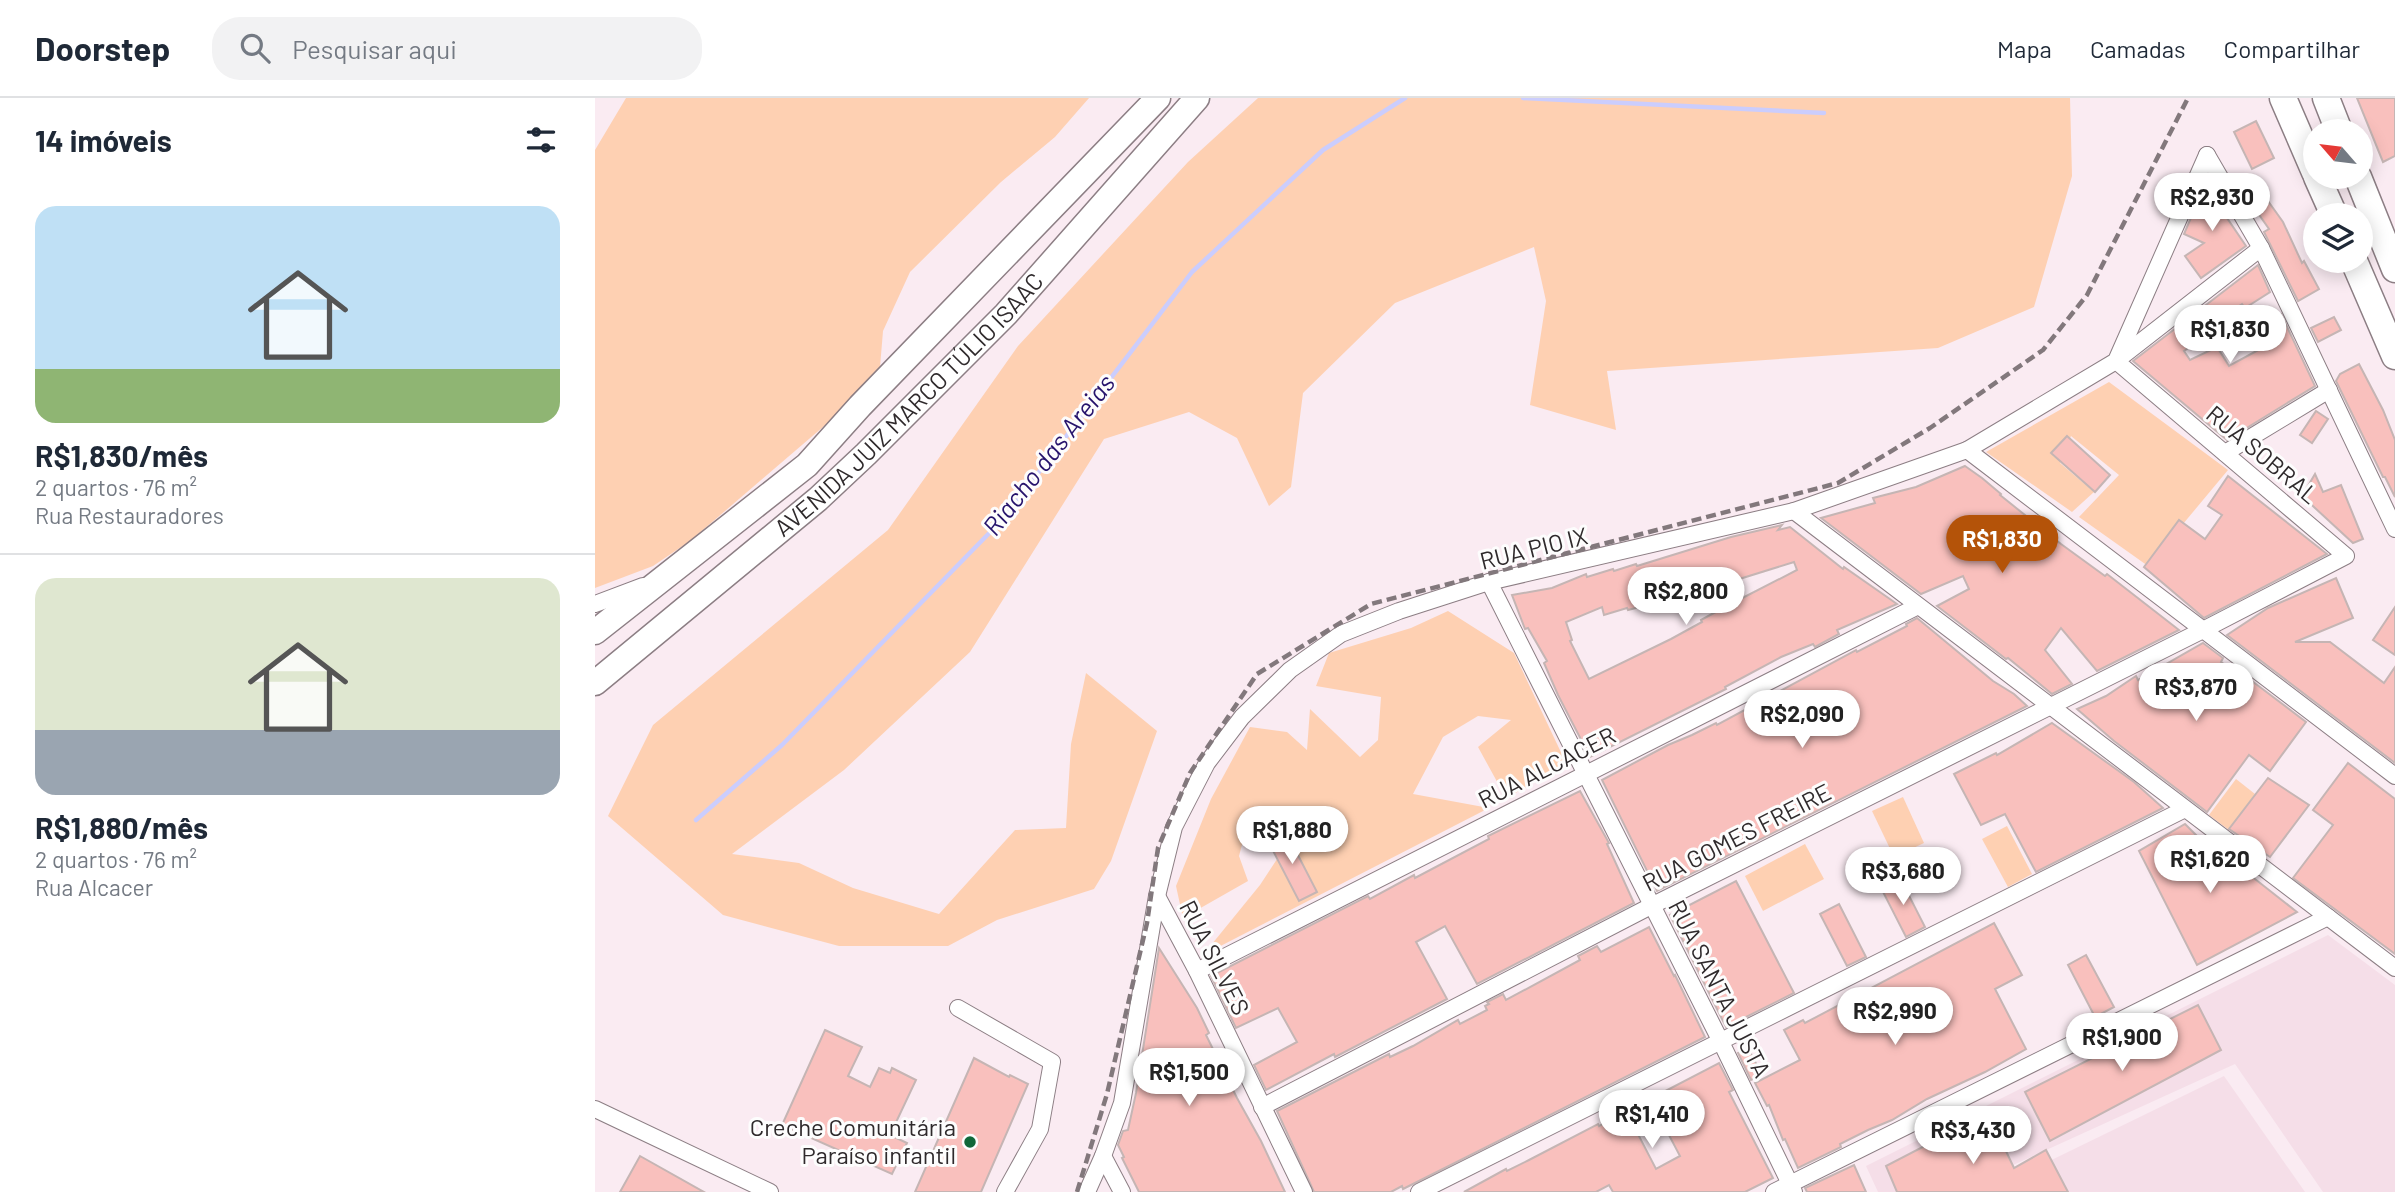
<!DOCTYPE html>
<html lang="pt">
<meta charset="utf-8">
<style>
:root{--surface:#fff;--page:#f2f2f3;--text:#1f2937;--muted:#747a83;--line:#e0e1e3;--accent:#b45309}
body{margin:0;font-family:Barlow,sans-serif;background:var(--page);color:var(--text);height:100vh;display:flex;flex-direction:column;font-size:26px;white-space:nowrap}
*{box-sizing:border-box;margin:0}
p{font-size:23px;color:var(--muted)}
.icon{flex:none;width:38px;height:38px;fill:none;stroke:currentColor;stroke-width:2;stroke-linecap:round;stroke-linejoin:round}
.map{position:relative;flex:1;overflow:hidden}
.details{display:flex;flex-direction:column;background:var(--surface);width:595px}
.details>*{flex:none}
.needle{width:46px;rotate:298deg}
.tools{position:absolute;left:1708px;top:21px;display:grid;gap:14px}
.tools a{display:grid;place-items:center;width:70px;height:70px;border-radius:50%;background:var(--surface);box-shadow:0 4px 18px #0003;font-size:35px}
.price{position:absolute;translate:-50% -60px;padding:0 16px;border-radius:24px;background:#fff;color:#222;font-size:23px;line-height:46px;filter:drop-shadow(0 2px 4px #0008)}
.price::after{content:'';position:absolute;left:50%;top:42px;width:21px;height:16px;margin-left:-10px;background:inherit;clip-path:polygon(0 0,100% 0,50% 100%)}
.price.current{background:var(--accent);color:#fff}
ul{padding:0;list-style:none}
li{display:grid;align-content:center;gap:14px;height:371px;padding:0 35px}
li+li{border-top:2px solid var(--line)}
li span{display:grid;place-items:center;height:217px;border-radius:21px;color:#555}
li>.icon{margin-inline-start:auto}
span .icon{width:126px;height:126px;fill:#fffc;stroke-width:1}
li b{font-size:30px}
h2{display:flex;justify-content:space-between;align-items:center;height:84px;padding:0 35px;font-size:30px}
header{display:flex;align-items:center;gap:42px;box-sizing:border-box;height:98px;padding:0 35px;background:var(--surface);border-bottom:2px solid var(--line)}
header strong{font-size:33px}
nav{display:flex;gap:38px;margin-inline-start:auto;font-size:24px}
.search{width:490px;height:63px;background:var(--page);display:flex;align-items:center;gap:18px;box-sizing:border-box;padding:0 24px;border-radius:28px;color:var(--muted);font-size:26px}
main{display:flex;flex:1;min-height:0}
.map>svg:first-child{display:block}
.built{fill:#f5dee8}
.green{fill:#fed0b2}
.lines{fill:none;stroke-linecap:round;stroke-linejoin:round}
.stream{stroke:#cbcdfd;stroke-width:4.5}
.building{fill:#f9c0bd;stroke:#c5b5b4;stroke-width:2;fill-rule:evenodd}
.minor-casing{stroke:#8c7e84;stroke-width:18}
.primary-casing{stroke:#8c7e84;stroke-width:27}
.trunk-casing{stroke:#8c7e84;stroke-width:29}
.minor{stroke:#fff;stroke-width:16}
.primary{stroke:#fff;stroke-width:24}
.trunk{stroke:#fff;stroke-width:26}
.rail{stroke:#82787c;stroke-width:4.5;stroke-dasharray:10 5;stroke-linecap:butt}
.poi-dot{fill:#116739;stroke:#fdfdfd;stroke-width:2.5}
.labels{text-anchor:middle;stroke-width:6;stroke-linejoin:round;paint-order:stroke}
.street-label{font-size:24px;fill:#2f2a2c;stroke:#fdfdfd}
.poi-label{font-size:24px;fill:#2f2a2c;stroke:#fdfdfd;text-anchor:end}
.water-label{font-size:26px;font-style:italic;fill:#26136c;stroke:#fdfdfd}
</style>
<header>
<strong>Doorstep</strong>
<div class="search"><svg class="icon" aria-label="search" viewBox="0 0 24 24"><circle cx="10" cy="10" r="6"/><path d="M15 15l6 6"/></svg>Pesquisar aqui</div>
<nav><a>Mapa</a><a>Camadas</a><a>Compartilhar</a></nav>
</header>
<main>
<section class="details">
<h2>14 imóveis<svg class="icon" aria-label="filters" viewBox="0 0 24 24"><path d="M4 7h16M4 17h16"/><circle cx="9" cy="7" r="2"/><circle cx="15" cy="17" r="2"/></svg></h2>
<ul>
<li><span style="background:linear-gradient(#bfe0f5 75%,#8fb573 0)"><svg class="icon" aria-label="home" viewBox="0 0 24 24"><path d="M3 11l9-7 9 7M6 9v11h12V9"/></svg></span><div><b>R$1,830/mês</b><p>2 quartos · 76 m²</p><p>Rua Restauradores</p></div></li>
<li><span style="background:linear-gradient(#dfe7d0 70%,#9aa5b1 0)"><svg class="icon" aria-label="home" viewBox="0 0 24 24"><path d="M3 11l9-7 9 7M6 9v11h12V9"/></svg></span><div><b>R$1,880/mês</b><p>2 quartos · 76 m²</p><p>Rua Alcacer</p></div></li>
</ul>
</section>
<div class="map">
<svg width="1800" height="1094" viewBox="0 0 1800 1094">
<rect width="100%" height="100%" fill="#faebf2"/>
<g class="built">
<path d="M1733,837l67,50v207h-72l-88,-128 -281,128h-76l-12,-26z"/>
<path d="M1629,978l81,116h-319z"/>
</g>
<g class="green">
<path d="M31,0h463l-34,39 -54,45 -91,90 -27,59 -4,48 -189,162 -37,25 -58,22v-438z"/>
<path d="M663,0h812l2,78 -38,131 -96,41 -331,23 9,59 -86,-25 16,-104 -12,-54 -139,56 -92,90 -12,94 -22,19 -32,-68 -48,-26 -85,27 -134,213 -126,118 -112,84 67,9 54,25 86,26 76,-84 51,-2 5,-84 15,-71 71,58 -46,130 -17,28 -97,31 -49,26h-109l-116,-31 -115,-99 45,-91 235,-195 130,-184 170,-184z"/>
<path d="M1514,284l119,88 -80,96 -69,-49 40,-42 -48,-39 -11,27 34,29 -22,20 -86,-60z"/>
<path d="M853,513l66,42 53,112 -61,33 -28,-51 33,-27 -33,-4 -35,21 -30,57 76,14 -286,147 57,-70 33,-50 -11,-19 -32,-2 -11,42 9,25 -65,37 -7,-32 35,-87 39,-72 37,5 20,18 3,-41 50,48 18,-17 3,-43 -65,-11 13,-33 82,-25z"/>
<path d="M1641,681l19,15 -26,36 -20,-15z"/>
<path d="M1308,699l21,46 -30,14 -22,-46z"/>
<path d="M1412,728l25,48 -24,13 -26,-48z"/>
<path d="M1210,746l19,35 -61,32 -18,-35z"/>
</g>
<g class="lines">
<g class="stream">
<path d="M928,0l301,15"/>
<path d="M101,722l86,-75 221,-226 189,-247 131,-122 82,-52"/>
</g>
</g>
<g class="building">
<path d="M1762,0h38v58l-12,6z"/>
<path d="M1661,23l18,37 -22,11 -18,-37z"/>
<path d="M1613,80l18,31 -3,3 23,34 -45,32 -16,-22 19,-13 -20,-9z"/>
<path d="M1663,89l25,35 19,41 2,-2 15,28 -21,12 -34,-69 5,-3 -23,-33z"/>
<path d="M1663,167l12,27 -25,16 -3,-4 -22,15 3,5 -39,27 6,9 27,-13 12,19 35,-19 -1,-2 3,-2 -9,-17 24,-12 34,72 -88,54 -94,-79z"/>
<path d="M1739,219l7,13 -23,12 -7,-14z"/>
<path d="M1764,266l24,46 12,30v57l-10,-20h-2l-47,-96 4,-7z"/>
<path d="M1721,313l12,8 -16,24 -12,-8z"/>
<path d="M1472,338l43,39 -15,17 -44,-39z"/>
<path d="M1370,368l17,12 19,16 -1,1 61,49 44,32 2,-2 72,56 -82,41 -36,-43 -16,22 27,34 -20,10 -44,-36 -2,1 -69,-53 32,-17 -6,-13 -42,18 -100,-76 54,-15 -2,-5 43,-11z"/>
<path d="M1720,376l8,18 18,-7 22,54 -10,4 -51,-47z"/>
<path d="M1633,378l99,78 -123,64 -60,-51 35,-47 26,19 17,-24 -14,-9z"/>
<path d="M1187,427l-4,5 12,-3 53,42 1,-2 53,37 -60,26 2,4 -24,13 -2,-3 -32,13 -56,30 1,2 -136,68 -32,-62 -14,-32 3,-2 -19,-33 -3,1 -13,-34 40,-7 34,-14 1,3 26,-8 1,2 22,-7 1,2 94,-29zM1199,464l3,8 -74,38 -22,12 1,2 -31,17 -82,40 -19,-38 2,-1 -6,-18 36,-15 2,8 23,-7 1,2 76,-20z"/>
<path d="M1741,480l17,40 -58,24h35l54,41 11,-16v96l-168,-128 41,-27z"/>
<path d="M1800,509v48l-22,-15z"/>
<path d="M1322,520l76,63 21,13 13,12 -370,185 -55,-111 66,-35 24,-10 24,-12 1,2 139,-75 1,2 50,-26 -1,-2z"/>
<path d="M1608,545l20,15 -2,4 25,18 2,-2 58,44 -36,49 -21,-16 -42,57 -93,-71 -37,-32 29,-13 30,-20 2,4z"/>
<path d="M1457,625l82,59 29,26 -127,64 -31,-58 -24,11 -27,-51 42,-21 1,2z"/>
<path d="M1753,665l47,36v155l-102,-76 40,-53 -20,-15z"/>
<path d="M1673,680l41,27 -39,52 -41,-28z"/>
<path d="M985,693l29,52 -2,1 27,59 -157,81 -32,-58 -29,16 31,57 -112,58 -1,-3 -68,36 -12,-25 43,-23 -19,-34 -42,20 -25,-52 157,-80 2,3 44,-24 1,3 74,-39 -1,-3z"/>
<path d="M1590,726l27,27 29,17 56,44 -100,53 -58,-114z"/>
<path d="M690,732l32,62 -18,9 -32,-62z"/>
<path d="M1304,778l26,51 -19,10 -26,-51z"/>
<path d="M1141,783l58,112 -68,34 -56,-112z"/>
<path d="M1244,806l27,53 -19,9 -27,-52z"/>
<path d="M1399,825l28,52 -27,14 31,60 -41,23 -58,27 -35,21 -24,10 -28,14 1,3 -43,21 -13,-29 -2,1 -14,-35 -2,1 -12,-23 45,-23 -16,-30 19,-10 2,3z"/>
<path d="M1054,829l25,49 1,-1 30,62 -302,152 -1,-3 -11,6h-77l-37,-81 112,-57 1,3 23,-11 45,-26 2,4 27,-14 -2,-4 4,-2 -2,-2 16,-8 3,6 74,-40 -2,-4 19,-10 4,6z"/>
<path d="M564,850l38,60 12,25 -3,2 31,63 24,43 24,51h-146l-17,-34 2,-1 -6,-12 5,-14 5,-1 8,-37z"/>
<path d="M1491,857l28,52 -19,10 -27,-52z"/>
<path d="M1603,907l23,45 -171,91 -25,-49z"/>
<path d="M230,932l37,17 -14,29 22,11 9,-19 11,5 2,-5 24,12 -26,55 17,8 -15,31 -110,-49z"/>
<path d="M1153,950l14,27 -11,5 -13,-27z"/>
<path d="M379,960l35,19 1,-2 18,9 -47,108h-66z"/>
<path d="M1124,965l14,27 -4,2 44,86 -28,14h-132l-4,-7 -13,7h-132l42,-23 1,2 22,-11 69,-36 1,2 27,-15 30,58 24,-13 -30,-57z"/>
<path d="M1393,1015l26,55 32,-18 22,42h-171l-11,-26z"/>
<path d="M45,1058l64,36h-84z"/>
<path d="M1259,1067l12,27h-59l-2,-4z"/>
</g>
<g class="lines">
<defs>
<g id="minor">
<path d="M1612,57l54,93 134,281"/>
<path d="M1372,352l428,326"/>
<path d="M1630,355l104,-63"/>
<path d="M1199,413l601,457"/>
<path d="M894,484l232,460 73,150"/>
<path d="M0,506l48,-18"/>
<path d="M562,798l40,75 107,221"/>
<path d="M602,873l721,-365"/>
<path d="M363,910l94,54 -12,67 -35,63"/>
<path d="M667,1009l389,-201 552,-276 143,-74 -230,-195 145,-113"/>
<path d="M0,1011l175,83"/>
<path d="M508,1058l19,36"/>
<path d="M492,1094l16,-36 19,-53 35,-207 17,-69 33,-64 35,-46 48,-47 51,-36 58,-23 90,-29 305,-71 173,-61 149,-89 91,-206"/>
<path d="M824,1094l766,-383"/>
<path d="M1179,1094l554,-275"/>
</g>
<g id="primary">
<path d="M0,534l212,-167 53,-59 298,-308"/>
<path id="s1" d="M0,585l223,-184 48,-45 140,-140 191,-216"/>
</g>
<g id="trunk">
<path d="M1688,0l32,74"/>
<path d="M1731,0l13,33"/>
<path d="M1722,79l17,38"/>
<path d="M1763,79l37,92"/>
<path d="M1759,163l41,95"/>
</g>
</defs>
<use href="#minor" class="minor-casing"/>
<use href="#primary" class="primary-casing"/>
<use href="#trunk" class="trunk-casing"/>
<use href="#minor" class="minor"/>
<use href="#primary" class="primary"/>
<use href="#trunk" class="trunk"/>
<path class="rail" d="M482,1094l30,-98 40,-171 11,-75 32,-75 67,-99 114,-70 467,-121 92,-55 113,-78 44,-55 101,-197"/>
</g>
<circle class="poi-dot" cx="375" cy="1044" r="7"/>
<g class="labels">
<g class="street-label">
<text dy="8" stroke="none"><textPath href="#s1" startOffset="420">AVENIDA JUIZ MARCO TÚLIO ISAAC</textPath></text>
<text transform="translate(1667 357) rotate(40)" y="8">RUA SOBRAL</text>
<text transform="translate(939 451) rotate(-14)" y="8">RUA PIO IX</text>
<text transform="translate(952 670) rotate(-27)" y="8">RUA ALCACER</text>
<text transform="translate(1142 740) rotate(-27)" y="8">RUA GOMES FREIRE</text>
<text transform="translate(619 860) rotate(63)" y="8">RUA SILVES</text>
<text transform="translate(1124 891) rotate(63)" y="8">RUA SANTA JUSTA</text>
</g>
<g class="poi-label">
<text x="361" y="1038">Creche Comunitária<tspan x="361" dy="28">Paraíso infantil</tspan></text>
</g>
<g class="water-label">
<text transform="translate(454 357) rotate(-52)" y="9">Riacho das Areias</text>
</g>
</g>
</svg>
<div class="tools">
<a><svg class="needle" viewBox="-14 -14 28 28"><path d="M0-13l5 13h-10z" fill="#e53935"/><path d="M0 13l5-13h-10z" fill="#747a83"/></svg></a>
<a><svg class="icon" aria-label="layers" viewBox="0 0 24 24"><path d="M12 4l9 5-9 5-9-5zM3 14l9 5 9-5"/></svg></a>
</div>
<b class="price" style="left:1617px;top:135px">R$2,930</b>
<b class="price" style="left:1635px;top:267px">R$1,830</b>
<b class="price current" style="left:1407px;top:477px">R$1,830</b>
<b class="price" style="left:1091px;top:529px">R$2,800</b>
<b class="price" style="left:1601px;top:625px">R$3,870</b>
<b class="price" style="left:1207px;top:652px">R$2,090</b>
<b class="price" style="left:697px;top:768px">R$1,880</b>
<b class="price" style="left:1615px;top:797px">R$1,620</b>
<b class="price" style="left:1308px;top:809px">R$3,680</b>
<b class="price" style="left:1300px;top:949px">R$2,990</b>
<b class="price" style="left:1527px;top:975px">R$1,900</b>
<b class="price" style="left:594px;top:1010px">R$1,500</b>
<b class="price" style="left:1057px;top:1052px">R$1,410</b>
<b class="price" style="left:1378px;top:1068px">R$3,430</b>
</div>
</main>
